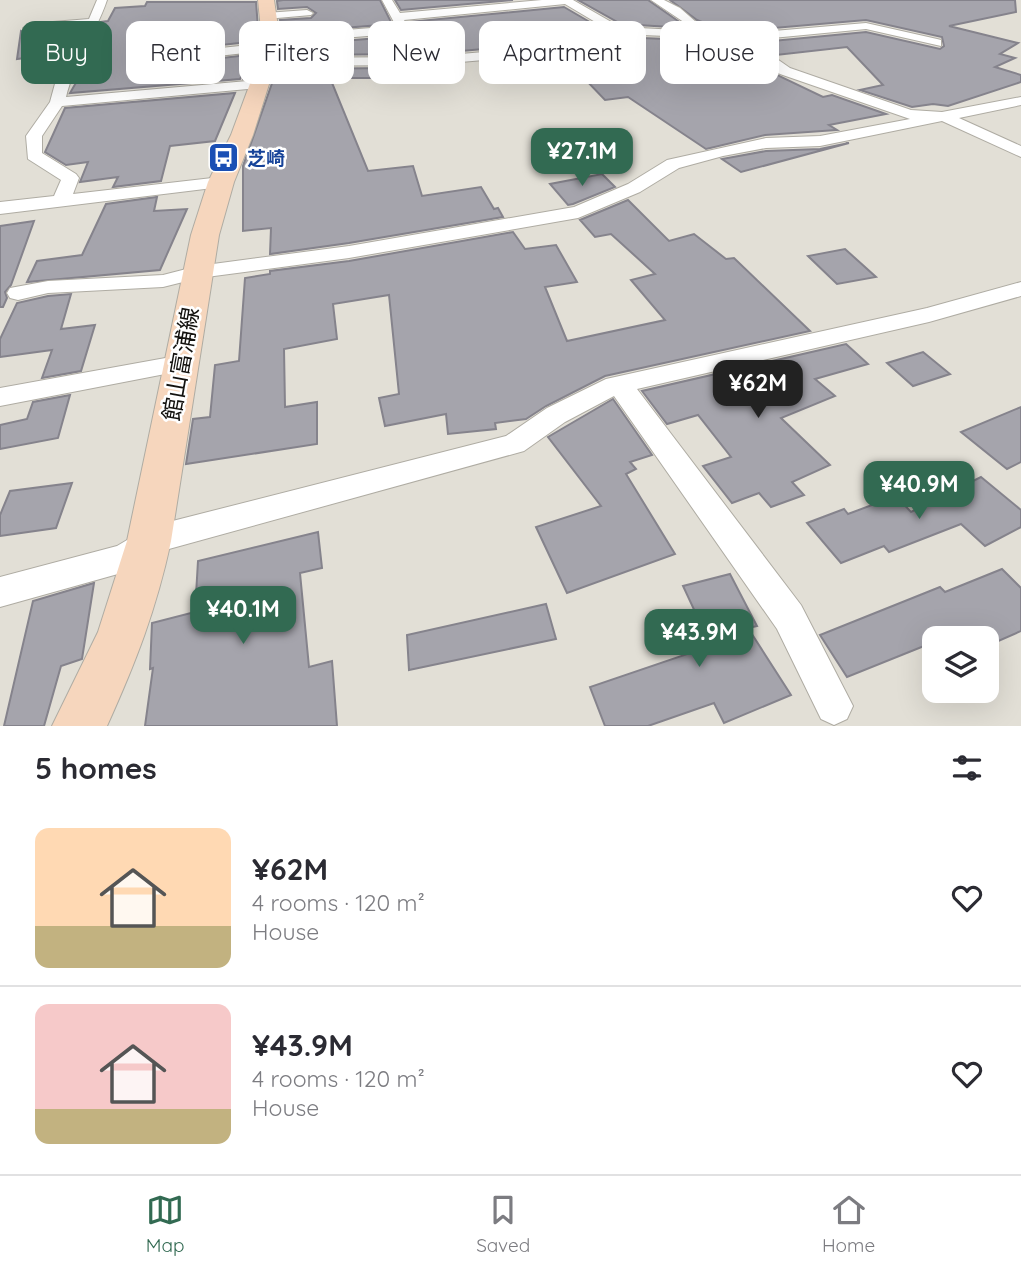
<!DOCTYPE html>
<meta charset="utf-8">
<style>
:root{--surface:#fff;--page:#f7f7f7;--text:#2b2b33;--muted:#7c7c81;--line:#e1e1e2;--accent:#326a52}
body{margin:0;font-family:Quicksand,"Noto Sans JP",sans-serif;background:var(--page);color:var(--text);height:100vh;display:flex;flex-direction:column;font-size:26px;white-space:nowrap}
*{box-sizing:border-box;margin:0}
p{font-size:23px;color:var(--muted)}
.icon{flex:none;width:38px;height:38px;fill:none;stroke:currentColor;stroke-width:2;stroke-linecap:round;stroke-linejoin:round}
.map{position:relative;height:726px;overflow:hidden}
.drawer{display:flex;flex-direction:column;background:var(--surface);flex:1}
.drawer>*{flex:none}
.top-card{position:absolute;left:21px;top:21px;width:980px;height:63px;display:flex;gap:14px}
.controls{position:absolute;left:922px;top:626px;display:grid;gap:14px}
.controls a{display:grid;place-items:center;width:77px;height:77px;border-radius:14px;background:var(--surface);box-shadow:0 7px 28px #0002;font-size:35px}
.price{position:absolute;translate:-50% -60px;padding:0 16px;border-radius:14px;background:var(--accent);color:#fff;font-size:23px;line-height:46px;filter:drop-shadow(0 2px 4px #0008)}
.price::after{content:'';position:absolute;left:50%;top:42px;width:21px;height:16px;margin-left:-10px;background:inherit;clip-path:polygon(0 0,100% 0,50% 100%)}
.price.selected{background:#222;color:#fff}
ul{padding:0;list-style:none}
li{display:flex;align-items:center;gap:21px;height:175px;padding:0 35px}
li+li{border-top:2px solid var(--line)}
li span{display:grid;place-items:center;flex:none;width:196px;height:140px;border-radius:14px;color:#555}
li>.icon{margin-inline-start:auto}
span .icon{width:84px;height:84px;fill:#fffc;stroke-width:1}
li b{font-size:30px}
h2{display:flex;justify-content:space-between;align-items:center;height:84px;padding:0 35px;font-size:30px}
.pill{padding:0 24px;border-radius:14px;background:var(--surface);box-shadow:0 7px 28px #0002;font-size:24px;line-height:63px}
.pill.selected{background:var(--accent);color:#fff}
.tab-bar{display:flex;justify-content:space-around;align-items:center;height:98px;border-top:2px solid var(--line);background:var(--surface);font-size:19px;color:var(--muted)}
.tab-bar a{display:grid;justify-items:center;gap:4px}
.tab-bar .selected{color:var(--accent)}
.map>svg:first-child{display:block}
.building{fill:#a5a4ac;stroke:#85838c;stroke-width:2}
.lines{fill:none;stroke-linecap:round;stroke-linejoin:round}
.minor-casing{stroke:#afaca3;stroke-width:2}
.secondary-casing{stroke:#afaca3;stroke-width:2}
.minor{fill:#fff;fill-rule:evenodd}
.secondary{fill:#f6d6bd;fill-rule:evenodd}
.labels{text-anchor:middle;stroke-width:5;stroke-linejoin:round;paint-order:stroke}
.far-transit-label{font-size:19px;font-weight:bold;fill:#164399;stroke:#fff;text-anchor:start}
.street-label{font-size:23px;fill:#13120f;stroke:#fff}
</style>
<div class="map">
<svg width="1021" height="726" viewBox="0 0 1021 726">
<rect width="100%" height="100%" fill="#e2dfd6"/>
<g class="building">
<path d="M283,0h97l12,24 -110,9 -2,-13 31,-2 5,-5 -9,-6 -29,2 -1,-8z"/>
<path d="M395,0h118l-112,10z"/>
<path d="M578,0h70l40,28 -67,-4z"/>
<path d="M670,0h345l1,12 -67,14 69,17 -18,11 15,4 -20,9 26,8v7l-73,24 -15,-2 -21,3 -52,-17 23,-5 -36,-38 -71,8 -25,-12 115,-11 74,17 4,-3 -2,-9 -76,-17 -140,12 -29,-12z"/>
<path d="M147,2h109l3,39 -113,12 -8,6 8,8 111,-13 -8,24 -6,1v-6l-3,6 -170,14 26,-45 -8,1 13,-27 7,-1 7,-13 30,-2z"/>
<path d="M564,7l36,21 -93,19 -81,7 -146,1 2,-9 121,-10 9,-6 -4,-8z"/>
<path d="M81,29l-12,23 -52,7 4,-28 8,4z"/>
<path d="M618,37l96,4 42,19 23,16 44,21 9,-2 54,19 -57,11 8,5 -72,5 -59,14 -78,-52 -23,3 -21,-22 -26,-18 -68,8 -6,-5 24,-2z"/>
<path d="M393,68l3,10h-66l38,93 45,-5 9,30 59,-9 13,22 4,-1 5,9 -154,26 -79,11 1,-26 -28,3v-65l34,-97z"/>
<path d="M235,93l-20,48 -45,5 -9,35 -48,6 5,-10 -38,5 8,-20 -22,3 -21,-13 20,-44z"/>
<path d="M849,143l-108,29 -19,-13 44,-8 54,-2z"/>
<path d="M602,174l13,13 -42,17 -5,1 -18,-21z"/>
<path d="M157,197l-3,14 33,-2 -27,61 -133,12 10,-21 45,-6 24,-51z"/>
<path d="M628,200l41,41 25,-7 32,25 8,-1 76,73 -205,45 -59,30 -20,13 -31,4 1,6 -48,5 -2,-20 -61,12 -6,-28 20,-4 -10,-99 -56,9 4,35 -53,10 1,58 32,-5v42l-131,20 7,-45 17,-2 5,-52 24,-4 6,-83 25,-4v-3l79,-10 164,-29 12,17 31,-4 21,37 -32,5 22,54 98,-21 -34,-40 24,-6 -44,-40 -16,3 -15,-17z"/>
<path d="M34,221l-23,64 -6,7 2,6 -4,9h-3v-81z"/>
<path d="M845,249l31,28 -39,7 -29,-28z"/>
<path d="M71,294l-10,35 34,-4 -14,46 -39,7 10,-28 -52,7v-18l17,-36 31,-7z"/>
<path d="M846,344l22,20 -53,15 20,17 -54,22 49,47 -38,17 12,13 -33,12 -12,-14 -27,10 -29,-37 28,-9 -33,-42 -31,9 -25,-33z"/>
<path d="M923,352l27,22 -37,12 -26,-23z"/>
<path d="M70,395l-12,43 -58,11v-24l27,-6 6,-17z"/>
<path d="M613,399l39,56 -22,7 6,7 -10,5 49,80 -108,39 -31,-66 65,-21 -53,-69z"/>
<path d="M1021,407v55l-14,7 -46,-37z"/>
<path d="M981,477l40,33v17l-36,19 -24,-22 -72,28 -5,-6 -43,17 -34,-40 37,-14 4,5 48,-18 15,16z"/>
<path d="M72,483l-16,45 -56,8v-21l10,-24z"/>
<path d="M318,532l4,36 -22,5 9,94 23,-6 5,65h-192l8,-58 -3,1 2,-46 43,-11 3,-51z"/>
<path d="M1002,569l19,19v43l-34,15v-7h-53v3l-87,35 -27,-42 120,-48 5,5z"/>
<path d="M730,574l27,52 -9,2 43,67 -67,28 -10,-20 -66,23h-43l-15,-39 121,-41 -28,-60z"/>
<path d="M94,583l-12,76 -21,7 -17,60h-40l29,-125z"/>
<path d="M546,604l10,35 -147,31 -2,-35z"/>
</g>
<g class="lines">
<defs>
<g id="minor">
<path d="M97,0h10c-11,33 -33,63 -41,97l194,-17 7,4 -7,4 -198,18 -20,30v17l34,21 3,4 -6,16 148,-17 9,5 -9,5 -221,27v-12l54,-6 7,-16 -33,-21 -2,-23 24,-34 6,-22 30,-54 -57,6 -6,-4 6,-4 60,-5z"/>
<path d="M382,0h10l8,13 142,-13h31l47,27 77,4 -46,-31h13l16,8 16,14 30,13 140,-12 71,16 4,1v6l-75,-17 -126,12 27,11 23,16 121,42 31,2 79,-15v8l-62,13 62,28v11l-79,-36 -122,25 -54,2 -43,8 -44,12 -39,24 -62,26 -229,40 -150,20 -36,9 -115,6 -30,7 -8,-2 -3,-5 3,-5 38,-7 115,-6 35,-9 151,-20 225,-39 54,-23 39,-24 99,-22 54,-2 90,-17 -130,-45 -23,-16 -42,-20 -97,-4 -111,24 -81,7 -159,1 -6,-4 6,-4 159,-1 81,-7 100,-21 -42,-25 -161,16 5,9 -6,4 -132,11 -6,-4 6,-4 125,-10z"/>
<path d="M307,10l6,3 -2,2 -45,4 -6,-3 6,-3z"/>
<path d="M269,43l6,4 -2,3 -127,14 -6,-4 6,-4z"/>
<path d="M1021,282v14l-92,26 -292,67 164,216 52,101 -6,13 -13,6 -13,-6 -44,-90 -163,-233 -49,26 -41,29 -366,101 -22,16 -11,4 -125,35v-30l117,-31 32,-19 357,-91 41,-28 59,-29 321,-71z"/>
<path d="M182,355l9,2 3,6 -3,6 -191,37v-18z"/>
</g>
<path id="secondary" d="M258,0h16l6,40 -4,22 -23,73 -19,47 -15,53 -48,306c-15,69 -35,121 -64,185h-55l46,-94 29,-91 64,-306 17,-53 23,-47 27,-73 4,-22z"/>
</defs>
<use href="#minor" class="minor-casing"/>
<use href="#secondary" class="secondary-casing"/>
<use href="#minor" class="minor"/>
<use href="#secondary" class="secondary"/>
</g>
<defs>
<symbol id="bus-square" viewBox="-11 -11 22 22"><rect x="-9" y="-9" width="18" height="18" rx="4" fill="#1a4fb4" stroke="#fff"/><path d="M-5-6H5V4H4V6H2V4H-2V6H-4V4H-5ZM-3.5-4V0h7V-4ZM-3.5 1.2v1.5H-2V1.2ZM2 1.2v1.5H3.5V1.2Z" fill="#fff"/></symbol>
</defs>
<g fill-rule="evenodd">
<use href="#bus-square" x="206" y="140" width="35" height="35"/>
</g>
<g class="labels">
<g class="far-transit-label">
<text x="247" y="165">芝崎</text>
</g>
<g class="street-label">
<text transform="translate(181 364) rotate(-80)" y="8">館山富浦線</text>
</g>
</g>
</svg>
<div class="controls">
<a><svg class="icon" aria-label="layers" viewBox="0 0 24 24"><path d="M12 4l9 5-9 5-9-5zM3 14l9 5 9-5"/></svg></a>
</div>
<b class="price" style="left:582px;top:188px">¥27.1M</b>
<b class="price selected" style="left:758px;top:420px">¥62M</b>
<b class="price" style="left:919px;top:521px">¥40.9M</b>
<b class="price" style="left:243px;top:646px">¥40.1M</b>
<b class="price" style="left:699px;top:669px">¥43.9M</b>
<div class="top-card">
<a class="pill selected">Buy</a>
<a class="pill">Rent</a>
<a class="pill">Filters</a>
<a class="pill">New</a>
<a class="pill">Apartment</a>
<a class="pill">House</a>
</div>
</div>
<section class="drawer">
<h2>5 homes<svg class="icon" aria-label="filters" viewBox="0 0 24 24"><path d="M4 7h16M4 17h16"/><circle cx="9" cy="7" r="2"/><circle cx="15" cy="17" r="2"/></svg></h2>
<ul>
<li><span style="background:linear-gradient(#ffd9b3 70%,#c2b280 0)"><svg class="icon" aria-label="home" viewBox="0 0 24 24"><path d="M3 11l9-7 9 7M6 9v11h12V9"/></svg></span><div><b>¥62M</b><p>4 rooms · 120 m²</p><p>House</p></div><svg class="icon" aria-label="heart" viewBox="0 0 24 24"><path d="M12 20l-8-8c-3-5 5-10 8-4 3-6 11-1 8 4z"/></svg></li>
<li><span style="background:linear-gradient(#f6c9c9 75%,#c2b280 0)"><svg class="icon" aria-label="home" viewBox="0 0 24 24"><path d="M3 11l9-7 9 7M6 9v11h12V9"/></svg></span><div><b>¥43.9M</b><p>4 rooms · 120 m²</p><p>House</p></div><svg class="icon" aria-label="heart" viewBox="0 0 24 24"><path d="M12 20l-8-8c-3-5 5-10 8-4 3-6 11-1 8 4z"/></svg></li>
</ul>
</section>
<nav class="tab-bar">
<a class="selected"><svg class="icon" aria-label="map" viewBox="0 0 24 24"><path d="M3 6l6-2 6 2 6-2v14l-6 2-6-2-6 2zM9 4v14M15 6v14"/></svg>Map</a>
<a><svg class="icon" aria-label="saved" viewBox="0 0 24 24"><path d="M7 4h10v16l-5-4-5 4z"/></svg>Saved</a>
<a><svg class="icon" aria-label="home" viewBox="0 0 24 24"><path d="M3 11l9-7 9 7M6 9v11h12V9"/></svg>Home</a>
</nav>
